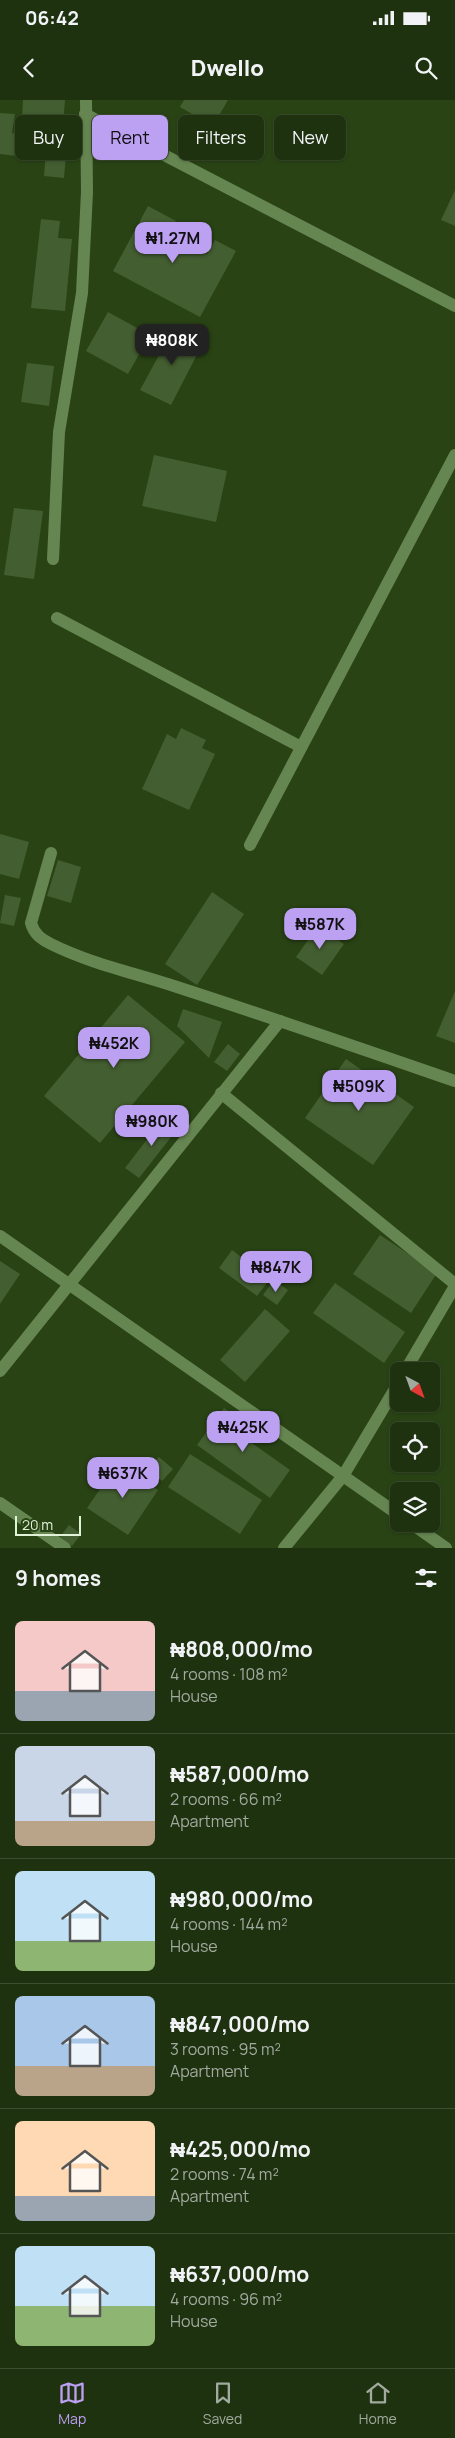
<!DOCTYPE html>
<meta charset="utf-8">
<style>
:root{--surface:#1f3210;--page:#273a19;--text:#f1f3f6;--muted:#a1aa9f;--line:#3c4d30;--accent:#bca0f2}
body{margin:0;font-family:Manrope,sans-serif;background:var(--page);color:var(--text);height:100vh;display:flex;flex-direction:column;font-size:19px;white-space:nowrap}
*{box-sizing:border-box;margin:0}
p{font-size:16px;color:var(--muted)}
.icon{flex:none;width:28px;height:28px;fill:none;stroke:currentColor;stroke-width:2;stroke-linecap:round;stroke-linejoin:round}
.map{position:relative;height:1448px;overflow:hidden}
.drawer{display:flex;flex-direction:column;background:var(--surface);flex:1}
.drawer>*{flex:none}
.hud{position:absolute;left:15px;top:15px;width:425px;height:45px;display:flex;gap:10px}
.needle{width:32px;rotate:139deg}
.tools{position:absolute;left:390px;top:1262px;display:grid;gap:10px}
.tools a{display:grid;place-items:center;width:50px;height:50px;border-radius:8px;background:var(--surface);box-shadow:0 1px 4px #0004,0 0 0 1px var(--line);font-size:25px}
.scale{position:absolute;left:15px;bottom:12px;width:66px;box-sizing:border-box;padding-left:5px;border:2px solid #e1f2d8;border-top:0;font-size:14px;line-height:18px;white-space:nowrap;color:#e1f2d8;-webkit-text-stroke:4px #294315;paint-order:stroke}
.price{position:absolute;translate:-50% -42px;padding:0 11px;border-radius:10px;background:var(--accent);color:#111;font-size:16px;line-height:32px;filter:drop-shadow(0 1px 2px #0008)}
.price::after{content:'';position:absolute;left:50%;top:30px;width:15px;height:11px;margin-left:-8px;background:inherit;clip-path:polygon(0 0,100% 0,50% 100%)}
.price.selected{background:#222;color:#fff}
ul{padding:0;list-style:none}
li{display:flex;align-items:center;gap:15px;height:125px;padding:0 15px}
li+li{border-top:1px solid var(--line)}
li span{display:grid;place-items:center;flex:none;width:140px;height:100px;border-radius:8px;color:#555}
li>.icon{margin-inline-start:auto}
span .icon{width:60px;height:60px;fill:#fffc;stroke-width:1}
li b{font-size:21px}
h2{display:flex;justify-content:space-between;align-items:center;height:60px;padding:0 15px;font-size:21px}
.pill{padding:0 18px;border-radius:8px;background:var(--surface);box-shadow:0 1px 4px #0004,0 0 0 1px var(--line);font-size:18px;line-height:45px}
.pill.selected{background:var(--accent);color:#111}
.status{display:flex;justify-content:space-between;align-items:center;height:35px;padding:0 25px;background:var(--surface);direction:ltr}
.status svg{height:14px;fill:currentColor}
header{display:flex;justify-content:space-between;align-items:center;height:65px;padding:0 15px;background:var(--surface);font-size:22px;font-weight:800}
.dock{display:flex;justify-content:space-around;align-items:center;height:70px;border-top:1px solid var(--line);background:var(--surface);font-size:14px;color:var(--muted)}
.dock a{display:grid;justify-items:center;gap:2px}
.dock .selected{color:var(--accent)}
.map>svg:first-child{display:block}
.building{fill:#435e30}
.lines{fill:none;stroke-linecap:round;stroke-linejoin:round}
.minor{stroke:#668651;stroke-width:12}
</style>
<div class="status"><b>06:42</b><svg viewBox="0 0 49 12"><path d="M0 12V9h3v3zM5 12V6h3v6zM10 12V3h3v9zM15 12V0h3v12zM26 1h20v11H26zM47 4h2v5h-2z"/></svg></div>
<header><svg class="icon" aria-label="back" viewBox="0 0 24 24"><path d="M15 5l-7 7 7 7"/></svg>Dwello<svg class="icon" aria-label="search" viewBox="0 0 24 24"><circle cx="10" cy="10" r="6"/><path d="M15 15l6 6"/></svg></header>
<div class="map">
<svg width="455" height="1448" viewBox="0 0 455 1448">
<rect width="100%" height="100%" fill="#294315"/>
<g class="building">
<path d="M23,0h42l-3,40 -39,-2 23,4 -2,17 -44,-5v-41l15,1 -3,19 7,1 -1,4h3z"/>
<path d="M184,0h44l-15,26 -33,-19z"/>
<path d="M47,40l20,2 -3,36 -20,-2z"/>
<path d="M455,90v36l-14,-6z"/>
<path d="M148,106l28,15 -7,13 38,20 8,-14 21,11 -36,66 -87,-46z"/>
<path d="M41,119l19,2 -2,17 14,1 -7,72 -34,-3z"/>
<path d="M108,212l42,23 -22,39 -42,-23z"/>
<path d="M175,226l28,17 -32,62 -31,-15z"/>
<path d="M27,263l27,3 -5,40 -28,-4z"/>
<path d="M154,355l73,16 -11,51 -74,-16z"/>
<path d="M14,408l29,3 -9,68 -30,-4z"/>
<path d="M181,628l25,12 -4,8 13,6 -26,56 -47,-21 25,-55 9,5z"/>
<path d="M0,734l29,8 -10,37 -19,-5z"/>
<path d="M58,760l23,7 -10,36 -24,-7z"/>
<path d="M212,792l32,22 -47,71 -32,-21z"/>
<path d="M5,795l16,3 -7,28 -14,-3z"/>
<path d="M318,826l26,18 -22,31 -26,-18z"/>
<path d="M455,891v52l-19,-7z"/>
<path d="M128,895l57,47 -85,101 -56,-47z"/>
<path d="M183,909l39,13 -13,36 -32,-32z"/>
<path d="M228,944l12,10 -13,17 -13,-9z"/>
<path d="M346,959l68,48 -41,58 -68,-47z"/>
<path d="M165,1016l14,11 -40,51 -14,-10z"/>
<path d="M380,1135l57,38 -26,40 -58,-39z"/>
<path d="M232,1150l38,29 -13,17 -38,-28z"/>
<path d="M0,1161l20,13 -20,30z"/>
<path d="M274,1180l14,10 -11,15 -14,-10z"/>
<path d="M335,1183l70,49 -21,31 -71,-50z"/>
<path d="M265,1209l25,22 -45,51 -25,-22z"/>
<path d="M224,1308l32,23 -7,10 41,29 -20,28 -73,-53z"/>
<path d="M190,1354l72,46 -22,34 -72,-47z"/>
<path d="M159,1357l14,12 -11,12 -14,-12z"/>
<path d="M118,1363l40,27 -30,45 -41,-27z"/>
<path d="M69,1425l12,9 -9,12 -12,-9z"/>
</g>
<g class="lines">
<g class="minor">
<path d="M85,14l370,192"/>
<path d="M53,459l6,-127 23,-139 5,-101 -1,-92"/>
<path d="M57,518l244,129"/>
<path d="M250,745l205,-390"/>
<path d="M51,753l-20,70c3,11 10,16 20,21 40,20 84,29 126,43 93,30 185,62 278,94"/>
<path d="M221,993l234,191"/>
<path d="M0,1136l399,279"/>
<path d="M0,1271l280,-350"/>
<path d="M405,1271l50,-85"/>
<path d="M0,1403l65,45"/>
<path d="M412,1424l34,24"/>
<path d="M284,1448l59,-72 56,-94"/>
</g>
</g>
</svg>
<div class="tools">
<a><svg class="needle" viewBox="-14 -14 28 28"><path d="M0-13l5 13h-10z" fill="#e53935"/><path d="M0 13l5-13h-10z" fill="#a1aa9f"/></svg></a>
<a><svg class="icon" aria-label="locate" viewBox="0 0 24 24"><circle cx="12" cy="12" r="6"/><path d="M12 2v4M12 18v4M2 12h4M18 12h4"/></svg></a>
<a><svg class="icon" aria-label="layers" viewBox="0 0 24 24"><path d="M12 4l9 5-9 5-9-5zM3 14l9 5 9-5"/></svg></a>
</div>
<div class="scale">20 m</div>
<b class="price" style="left:173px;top:164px">₦1.27M</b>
<b class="price selected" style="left:172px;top:266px">₦808K</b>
<b class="price" style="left:320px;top:850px">₦587K</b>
<b class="price" style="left:114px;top:969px">₦452K</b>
<b class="price" style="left:359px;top:1012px">₦509K</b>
<b class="price" style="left:152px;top:1047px">₦980K</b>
<b class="price" style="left:276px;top:1193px">₦847K</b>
<b class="price" style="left:243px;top:1353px">₦425K</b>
<b class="price" style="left:123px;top:1399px">₦637K</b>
<div class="hud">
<a class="pill">Buy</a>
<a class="pill selected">Rent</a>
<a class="pill">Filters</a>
<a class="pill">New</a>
</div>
</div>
<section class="drawer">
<h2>9 homes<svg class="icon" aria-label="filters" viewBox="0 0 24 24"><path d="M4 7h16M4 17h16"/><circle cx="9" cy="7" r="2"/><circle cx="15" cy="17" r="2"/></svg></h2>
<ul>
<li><span style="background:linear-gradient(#f6c9c9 70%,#9aa5b1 0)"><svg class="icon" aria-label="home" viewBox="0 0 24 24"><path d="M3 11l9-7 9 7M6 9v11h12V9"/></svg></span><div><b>₦808,000/mo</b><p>4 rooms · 108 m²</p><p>House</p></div></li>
<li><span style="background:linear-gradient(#c9d6e8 75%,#b9a48a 0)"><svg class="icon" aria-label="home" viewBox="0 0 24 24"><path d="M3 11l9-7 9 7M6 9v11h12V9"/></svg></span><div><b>₦587,000/mo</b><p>2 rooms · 66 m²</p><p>Apartment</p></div></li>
<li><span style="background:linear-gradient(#bfe0f5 70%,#8fb573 0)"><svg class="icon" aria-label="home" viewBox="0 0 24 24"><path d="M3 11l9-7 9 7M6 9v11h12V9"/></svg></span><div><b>₦980,000/mo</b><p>4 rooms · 144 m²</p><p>House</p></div></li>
<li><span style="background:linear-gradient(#a9c7e8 70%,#b9a48a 0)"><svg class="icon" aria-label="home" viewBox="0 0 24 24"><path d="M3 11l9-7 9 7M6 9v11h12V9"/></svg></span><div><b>₦847,000/mo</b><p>3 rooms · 95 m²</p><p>Apartment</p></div></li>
<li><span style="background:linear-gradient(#ffd9b3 75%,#9aa5b1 0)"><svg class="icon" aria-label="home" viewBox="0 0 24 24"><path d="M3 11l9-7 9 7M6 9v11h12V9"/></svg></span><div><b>₦425,000/mo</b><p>2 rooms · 74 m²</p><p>Apartment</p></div></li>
<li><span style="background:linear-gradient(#bfe0f5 60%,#8fb573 0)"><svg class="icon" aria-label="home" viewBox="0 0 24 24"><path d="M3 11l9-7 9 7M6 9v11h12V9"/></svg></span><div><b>₦637,000/mo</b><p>4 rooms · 96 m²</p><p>House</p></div></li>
</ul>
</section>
<nav class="dock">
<a class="selected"><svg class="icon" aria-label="map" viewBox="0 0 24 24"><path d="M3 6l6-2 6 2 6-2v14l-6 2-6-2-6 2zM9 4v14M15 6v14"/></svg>Map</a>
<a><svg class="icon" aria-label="saved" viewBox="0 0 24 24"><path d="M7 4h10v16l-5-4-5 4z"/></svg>Saved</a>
<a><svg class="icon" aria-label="home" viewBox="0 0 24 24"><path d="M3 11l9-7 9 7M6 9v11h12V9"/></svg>Home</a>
</nav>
